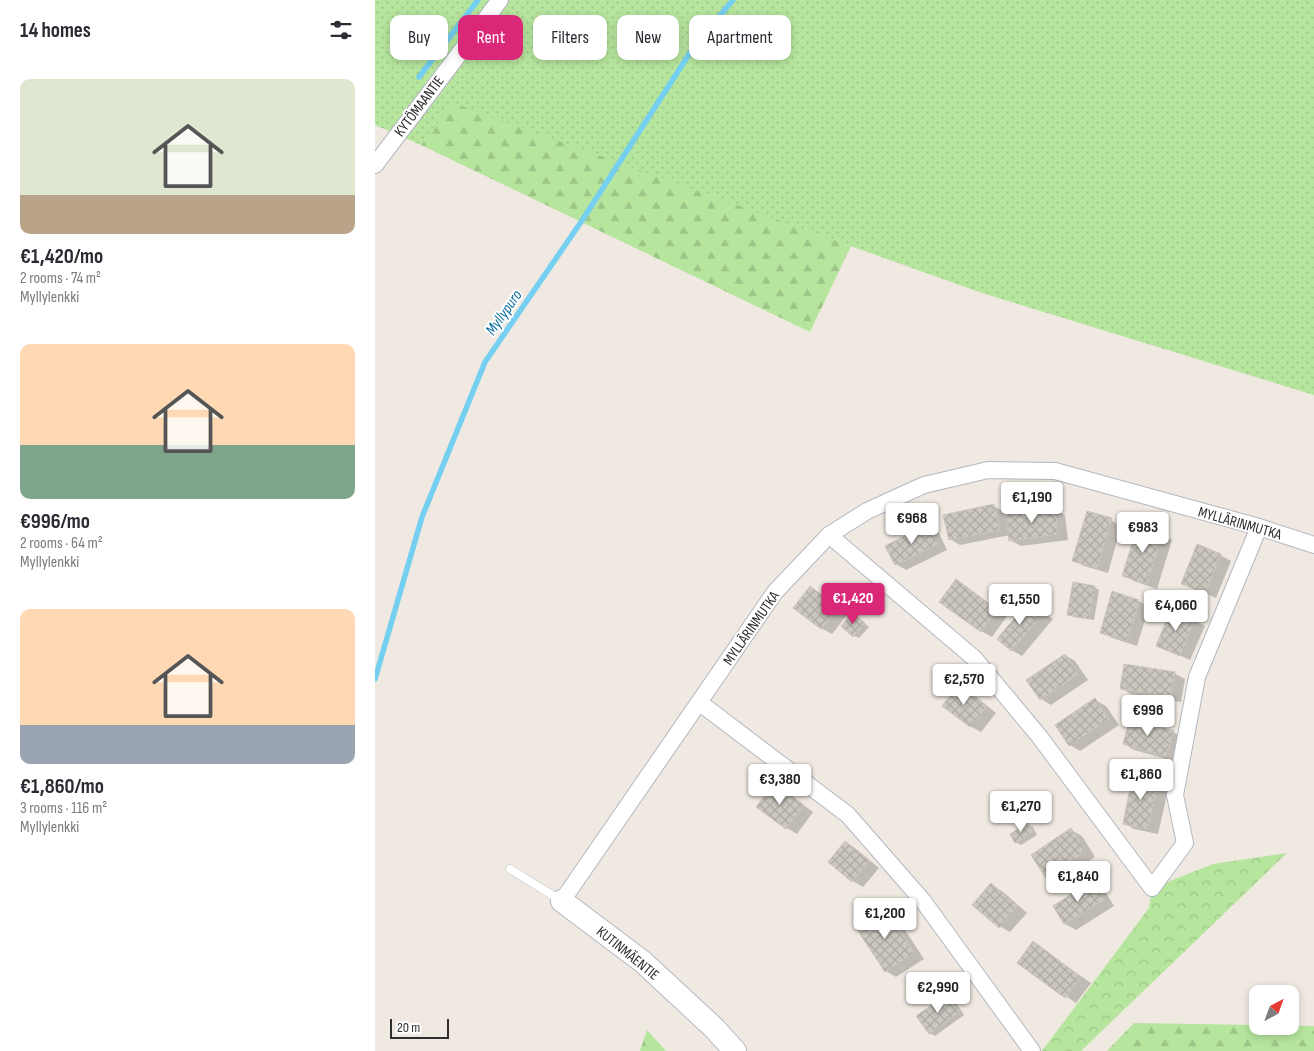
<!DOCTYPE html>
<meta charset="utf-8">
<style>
:root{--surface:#fff;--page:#f7f7f7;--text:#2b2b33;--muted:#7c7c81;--accent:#db2777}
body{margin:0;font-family:"Sofia Sans Condensed",sans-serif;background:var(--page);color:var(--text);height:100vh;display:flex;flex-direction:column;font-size:19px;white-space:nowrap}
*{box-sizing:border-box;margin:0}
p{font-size:16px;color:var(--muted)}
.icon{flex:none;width:28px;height:28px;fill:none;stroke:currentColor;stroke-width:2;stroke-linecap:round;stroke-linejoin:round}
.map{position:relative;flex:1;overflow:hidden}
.details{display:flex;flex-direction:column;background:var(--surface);width:375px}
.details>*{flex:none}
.hud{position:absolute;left:15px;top:15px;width:475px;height:45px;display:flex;gap:10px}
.needle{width:32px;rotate:41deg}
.fabs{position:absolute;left:874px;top:985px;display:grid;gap:10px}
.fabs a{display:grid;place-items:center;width:50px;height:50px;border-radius:10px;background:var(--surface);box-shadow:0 2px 8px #0003;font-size:25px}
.scale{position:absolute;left:15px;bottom:12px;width:59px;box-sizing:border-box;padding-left:5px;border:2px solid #2e2e2e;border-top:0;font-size:14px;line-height:18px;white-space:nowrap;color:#2e2e2e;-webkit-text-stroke:4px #fff;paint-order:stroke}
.price{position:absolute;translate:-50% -42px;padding:0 11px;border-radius:5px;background:#fff;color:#222;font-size:16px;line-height:32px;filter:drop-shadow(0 1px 2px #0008)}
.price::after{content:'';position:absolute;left:50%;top:30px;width:15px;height:11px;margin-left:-8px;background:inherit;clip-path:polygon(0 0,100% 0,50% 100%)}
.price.active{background:var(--accent);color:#fff}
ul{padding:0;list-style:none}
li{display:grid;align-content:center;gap:10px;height:265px;padding:0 20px}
li span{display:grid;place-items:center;height:155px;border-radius:10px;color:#555}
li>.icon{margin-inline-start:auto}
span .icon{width:90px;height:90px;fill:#fffc;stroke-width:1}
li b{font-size:21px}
h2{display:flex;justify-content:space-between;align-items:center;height:60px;padding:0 20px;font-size:21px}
.chip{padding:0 18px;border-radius:10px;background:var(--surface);box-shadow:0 2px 8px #0003;font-size:18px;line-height:45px}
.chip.active{background:var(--accent);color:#fff}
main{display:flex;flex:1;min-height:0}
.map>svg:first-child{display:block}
.grass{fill:url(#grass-dots)}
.forest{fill:url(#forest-firs)}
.park{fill:url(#park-crowns)}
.shadow{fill:#0003}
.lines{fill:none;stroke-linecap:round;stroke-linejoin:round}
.stream{stroke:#75cff0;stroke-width:5.5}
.building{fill:url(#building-cross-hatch);stroke:#cbc5ba}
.lane-casing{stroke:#b4b7c1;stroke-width:9}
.street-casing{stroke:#b4b7c1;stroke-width:18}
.secondary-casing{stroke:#b4b7c1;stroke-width:24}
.lane{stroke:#fff;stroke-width:8}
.street{stroke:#fff;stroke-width:16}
.secondary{stroke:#fff;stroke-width:22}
.labels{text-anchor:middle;stroke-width:4;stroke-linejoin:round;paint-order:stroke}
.street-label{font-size:15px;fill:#2e2e2e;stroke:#fff}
.water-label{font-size:16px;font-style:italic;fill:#0d6fa3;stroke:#fff}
</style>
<main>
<section class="details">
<h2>14 homes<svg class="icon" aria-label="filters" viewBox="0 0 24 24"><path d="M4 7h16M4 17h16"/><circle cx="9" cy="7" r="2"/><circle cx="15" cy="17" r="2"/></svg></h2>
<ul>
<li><span style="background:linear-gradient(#dfe7d0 75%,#b9a48a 0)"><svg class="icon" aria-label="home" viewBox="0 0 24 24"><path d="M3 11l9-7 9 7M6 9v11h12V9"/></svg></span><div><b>€1,420/mo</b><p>2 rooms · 74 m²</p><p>Myllylenkki</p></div></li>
<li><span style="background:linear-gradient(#ffd9b3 65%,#7fa58c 0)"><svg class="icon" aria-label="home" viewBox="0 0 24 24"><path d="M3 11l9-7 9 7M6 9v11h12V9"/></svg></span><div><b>€996/mo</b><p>2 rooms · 64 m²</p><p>Myllylenkki</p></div></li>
<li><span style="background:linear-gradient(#ffd9b3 75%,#9aa5b1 0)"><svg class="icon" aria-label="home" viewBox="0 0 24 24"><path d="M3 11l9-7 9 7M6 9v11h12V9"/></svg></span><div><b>€1,860/mo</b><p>3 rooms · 116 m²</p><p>Myllylenkki</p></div></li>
</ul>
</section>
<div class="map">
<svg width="939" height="1051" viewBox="0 0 939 1051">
<defs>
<pattern id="grass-dots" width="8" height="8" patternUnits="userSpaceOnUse" patternTransform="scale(1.25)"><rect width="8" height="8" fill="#b6e59e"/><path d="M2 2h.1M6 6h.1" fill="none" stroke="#9dc588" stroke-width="1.8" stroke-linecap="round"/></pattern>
<pattern id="forest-firs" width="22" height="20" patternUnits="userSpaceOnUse" patternTransform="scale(1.25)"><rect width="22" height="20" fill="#b6e59e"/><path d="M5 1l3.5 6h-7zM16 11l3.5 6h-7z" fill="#9dc588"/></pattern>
<pattern id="park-crowns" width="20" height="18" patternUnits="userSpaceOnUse" patternTransform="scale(1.25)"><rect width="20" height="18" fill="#b6e59e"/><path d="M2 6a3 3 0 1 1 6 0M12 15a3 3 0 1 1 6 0" fill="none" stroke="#9dc588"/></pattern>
<pattern id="building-cross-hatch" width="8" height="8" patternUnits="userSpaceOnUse" patternTransform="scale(1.25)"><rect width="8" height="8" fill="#cbc7bf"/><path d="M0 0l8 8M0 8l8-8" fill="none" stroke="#afaba4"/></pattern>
</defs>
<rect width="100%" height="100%" fill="#efe9e1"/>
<path class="grass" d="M0,0h939v395l-332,-102 -529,-189 -32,41 -46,-20z"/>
<g class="forest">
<path d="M78,103l398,143 -41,86 -389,-187z"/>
<path d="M759,1023l180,3v25h-207z"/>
<path d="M272,1030l19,21h-26z"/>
</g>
<path class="park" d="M912,853l-206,198h-39l107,-143 3,-20 61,-24z"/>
<g class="shadow">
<path d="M619,506l10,6 1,4 50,-7 10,6 3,25 -47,6 -11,-6v-5l-50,10 -10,-6z"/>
<path d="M736,520l10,6 -13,47 -24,-7 -10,-6z"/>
<path d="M553,525l10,6 9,19 -41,20 -10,-6z"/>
<path d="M787,534l10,6 -15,49 -23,-8 -10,-6z"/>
<path d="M845,555l11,6 -15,37 -33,-15z"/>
<path d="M582,580l50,36 -15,21 -11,-6z"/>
<path d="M719,587l5,3 -5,30 -21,-3 -5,-3z"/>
<path d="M436,588l10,6 26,21 -15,19 -11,-6z"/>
<path d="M764,601l10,6 -12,39 -25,-8 -11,-6z"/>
<path d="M654,603l24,16 -31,37 -11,-6z"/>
<path d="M482,617l12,10 -10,11 -5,-2z"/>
<path d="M819,620l11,6 -15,34 -33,-15z"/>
<path d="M690,655l10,6 13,19 -37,25 -10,-6z"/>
<path d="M799,673l11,6 -4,23 -50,-8 -10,-6z"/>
<path d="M585,686l10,6 26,21 -15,19 -11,-6z"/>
<path d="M720,700l11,6 13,19 -39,26 -10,-6z"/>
<path d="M798,732l11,6 -7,24 -43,-12 -10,-6z"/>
<path d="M783,780l11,6 -11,48 -24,-5 -10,-6z"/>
<path d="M409,791l29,21 -16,22 -10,-6z"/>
<path d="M653,825l5,2 4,8 -16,10 -5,-3z"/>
<path d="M696,830l11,6 13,21 -38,25 -11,-6z"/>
<path d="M471,843l10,6 23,19 -16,19 -10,-6 -23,-19z"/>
<path d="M717,882l11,6 11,18 -38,24 -11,-6 -11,-18z"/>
<path d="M616,885l11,6 25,22 -17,19 -11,-6z"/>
<path d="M511,910l10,6 28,43 -28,18 -10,-6z"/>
<path d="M658,943l58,40 -15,20 -58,-40z"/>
<path d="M573,996l5,2 11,17 -29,21 -5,-3z"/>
</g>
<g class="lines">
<g class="stream">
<path d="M44,77l59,-77"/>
<path d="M0,679l47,-162 63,-155 96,-140 114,-177 38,-45"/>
</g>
</g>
<g class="building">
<path d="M619,504l6,26 -51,10 -6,-25z"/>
<path d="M680,508l3,26 -49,7 -3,-26z"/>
<path d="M712,511l25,7 -15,50 -25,-7z"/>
<path d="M553,524l10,20 -43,21 -10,-19z"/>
<path d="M763,525l25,8 -16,51 -25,-8z"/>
<path d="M822,544l24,10 -16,39 -24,-9z"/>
<path d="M581,579l41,31 -16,22 -42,-30z"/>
<path d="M698,582l22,4 -6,33 -22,-4z"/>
<path d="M435,586l28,22 -17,21 -28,-21z"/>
<path d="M737,591l27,9 -12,41 -27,-8z"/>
<path d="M654,601l14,12 -32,38 -14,-12z"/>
<path d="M796,609l24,9 -15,38 -24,-10z"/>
<path d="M477,613l13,10 -12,14 -12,-11z"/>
<path d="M690,654l13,20 -38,26 -14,-20z"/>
<path d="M749,664l51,8 -5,25 -50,-8z"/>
<path d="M584,684l28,22 -17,21 -28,-21z"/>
<path d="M720,698l14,21 -40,27 -14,-21z"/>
<path d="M755,718l44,13 -8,26 -43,-13z"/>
<path d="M758,773l26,6 -11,50 -25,-5z"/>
<path d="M399,783l30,22 -18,24 -30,-22z"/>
<path d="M653,823l5,9 -18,11 -5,-9z"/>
<path d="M696,828l15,23 -41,26 -14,-22z"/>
<path d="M470,841l25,20 -18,21 -24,-20z"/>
<path d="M717,881l12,19 -40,24 -11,-18z"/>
<path d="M616,883l26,23 -18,22 -27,-23z"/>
<path d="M511,909l28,44 -29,19 -29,-44z"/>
<path d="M658,941l48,36 -16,21 -48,-35z"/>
<path d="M573,994l12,18 -31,22 -13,-18z"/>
</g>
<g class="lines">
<defs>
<path id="lane" d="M135,869l50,31"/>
<g id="street">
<path d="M0,165l125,-165"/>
<path d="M454,535l145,123 65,78 113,152 33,-45 -10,-48 22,-118 62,-150"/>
<path d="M325,703l148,112 75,86 109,150"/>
<path d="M187,901l213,-309 54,-57 38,-24 57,-26 64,-15 67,1 204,56 55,18"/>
</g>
<path id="secondary" d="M187,901l81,61 71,66 21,23"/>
</defs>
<use href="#lane" class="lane-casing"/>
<use href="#street" class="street-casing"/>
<use href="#secondary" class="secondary-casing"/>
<use href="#lane" class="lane"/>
<use href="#street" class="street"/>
<use href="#secondary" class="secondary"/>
</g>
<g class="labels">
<g class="street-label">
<text transform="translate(44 106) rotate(-53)" y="5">KYTÖMAANTIE</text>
<text transform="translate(865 523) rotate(16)" y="5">MYLLÄRINMUTKA</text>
<text transform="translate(376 628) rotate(-55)" y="5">MYLLÄRINMUTKA</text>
<text transform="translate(253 953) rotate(39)" y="5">KUTINMÄENTIE</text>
</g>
<g class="water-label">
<text transform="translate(128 312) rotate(-55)" y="6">Myllypuro</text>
</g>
</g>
</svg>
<div class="fabs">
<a><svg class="needle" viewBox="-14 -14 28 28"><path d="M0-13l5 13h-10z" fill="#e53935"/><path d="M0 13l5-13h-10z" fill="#7c7c81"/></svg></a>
</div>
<div class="scale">20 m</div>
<b class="price" style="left:657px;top:524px">€1,190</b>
<b class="price" style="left:537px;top:545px">€968</b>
<b class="price" style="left:768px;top:554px">€983</b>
<b class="price active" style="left:478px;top:625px">€1,420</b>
<b class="price" style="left:645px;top:626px">€1,550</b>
<b class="price" style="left:801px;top:632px">€4,060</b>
<b class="price" style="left:589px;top:706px">€2,570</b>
<b class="price" style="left:773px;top:737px">€996</b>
<b class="price" style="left:766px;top:801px">€1,860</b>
<b class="price" style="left:405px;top:806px">€3,380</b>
<b class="price" style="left:646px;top:833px">€1,270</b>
<b class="price" style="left:703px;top:903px">€1,840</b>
<b class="price" style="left:510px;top:940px">€1,200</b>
<b class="price" style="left:563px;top:1014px">€2,990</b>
<div class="hud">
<a class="chip">Buy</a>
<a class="chip active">Rent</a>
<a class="chip">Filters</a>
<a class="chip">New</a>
<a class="chip">Apartment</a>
</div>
</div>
</main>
